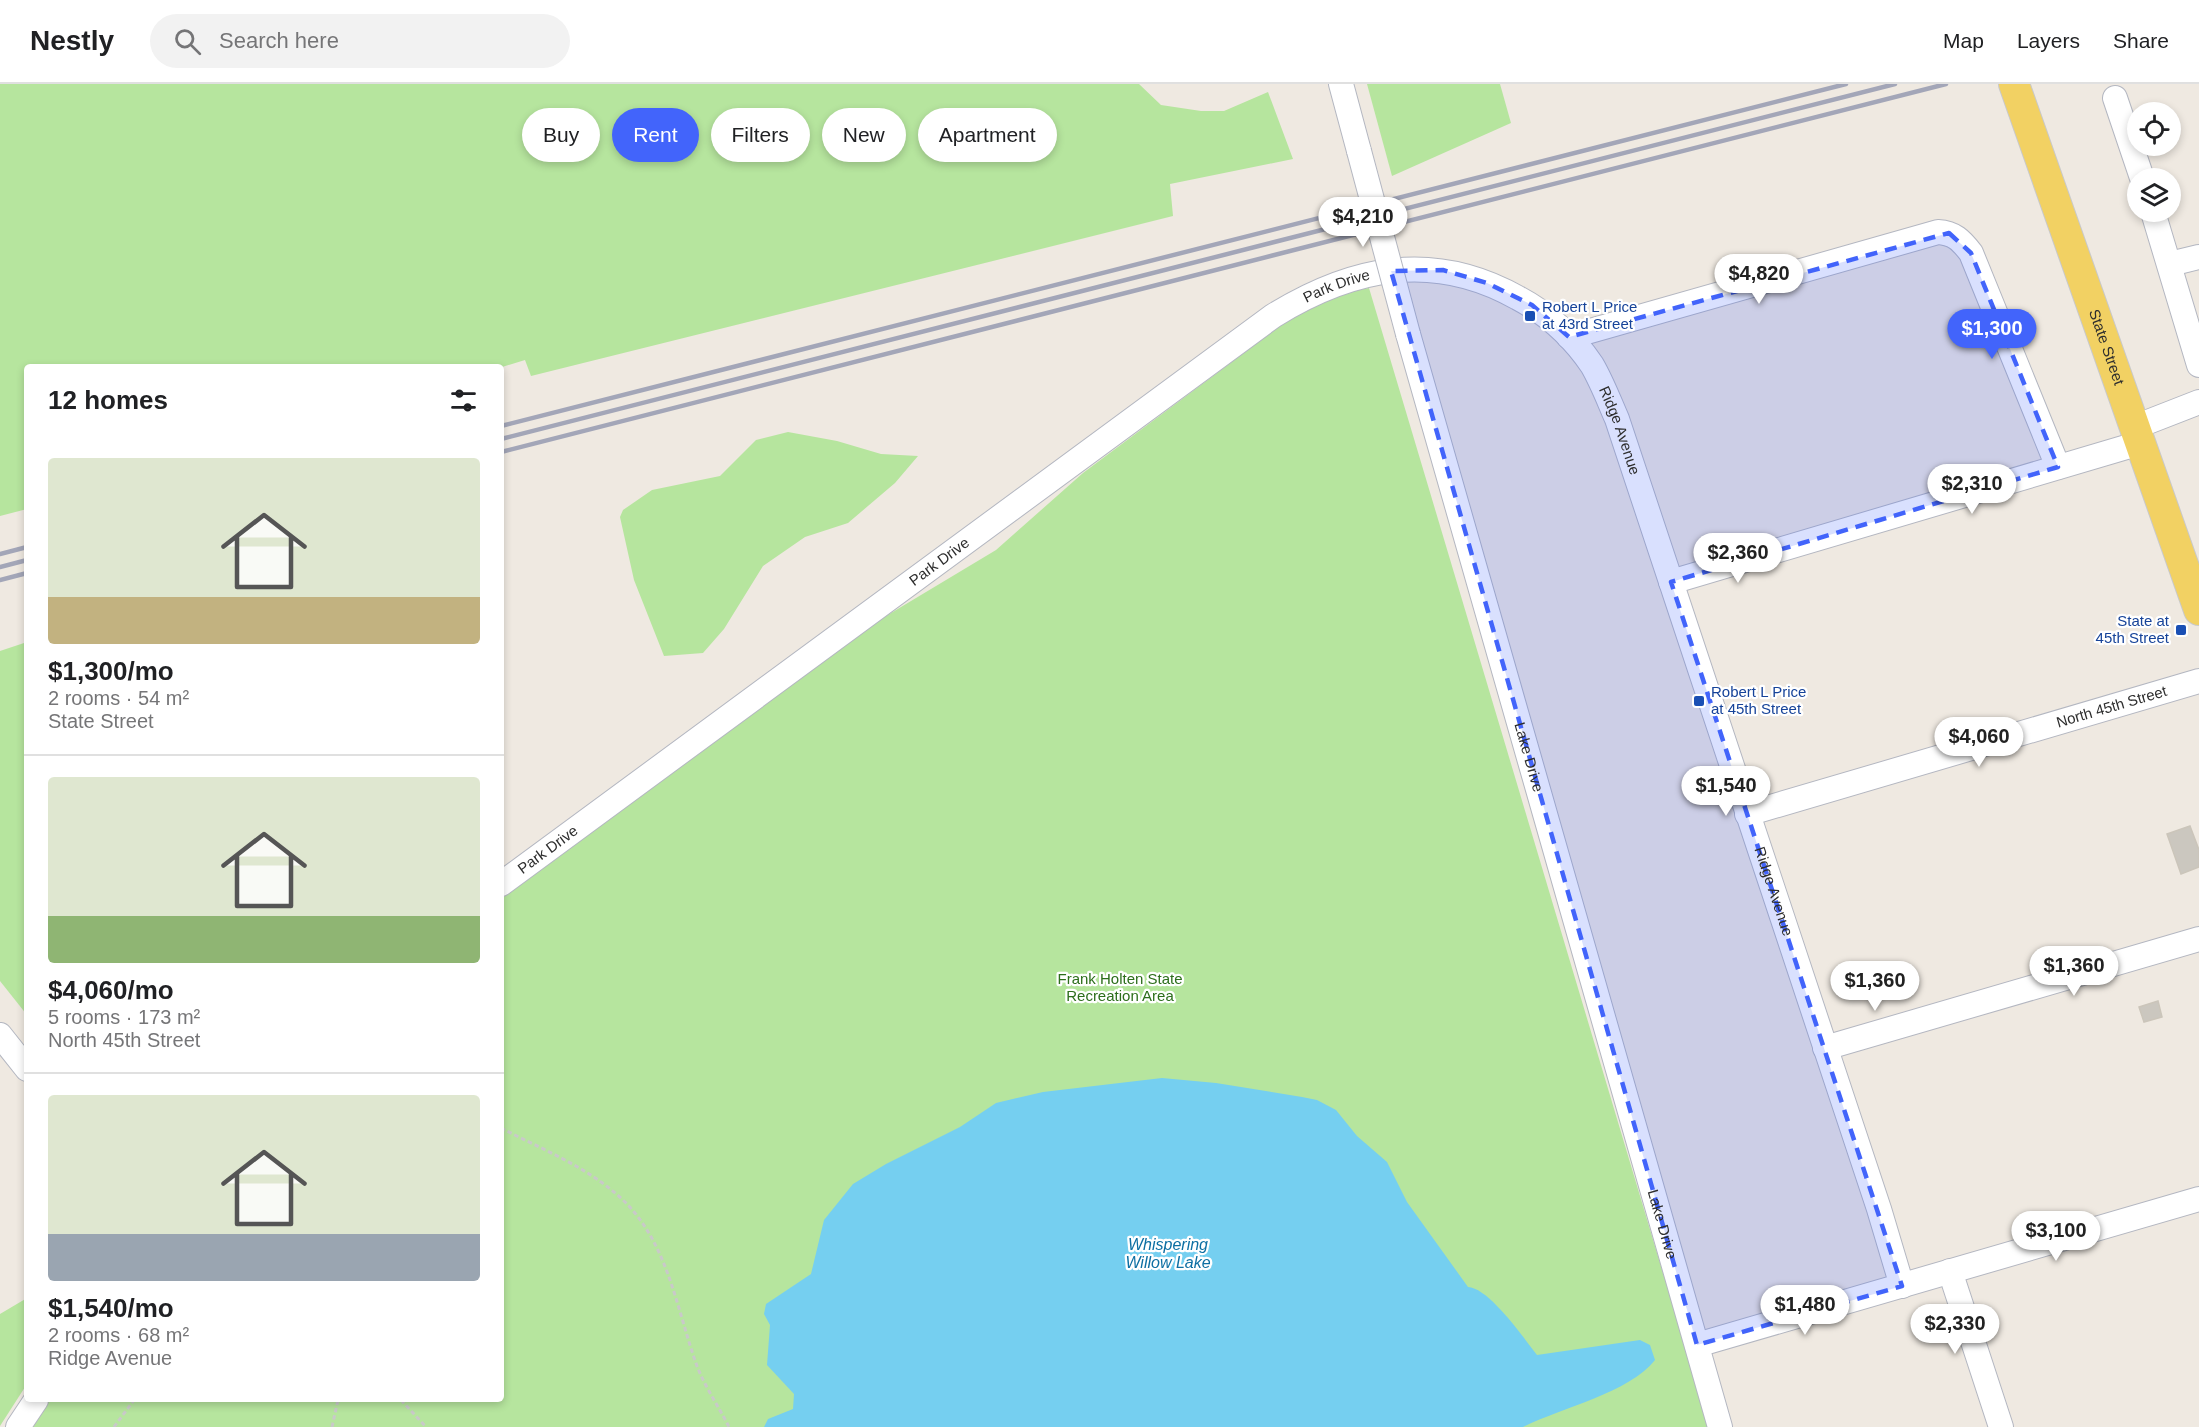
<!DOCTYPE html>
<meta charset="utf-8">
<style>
:root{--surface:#fff;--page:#f2f2f2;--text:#202124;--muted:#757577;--line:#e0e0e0;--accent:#4264fb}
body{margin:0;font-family:Helvetica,sans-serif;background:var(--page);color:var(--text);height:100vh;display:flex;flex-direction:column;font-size:22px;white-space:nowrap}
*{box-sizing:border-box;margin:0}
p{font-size:20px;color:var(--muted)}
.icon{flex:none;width:33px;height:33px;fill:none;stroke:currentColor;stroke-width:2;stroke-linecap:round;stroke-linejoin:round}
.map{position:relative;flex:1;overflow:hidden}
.panel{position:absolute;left:24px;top:280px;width:480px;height:1038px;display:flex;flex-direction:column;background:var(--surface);border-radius:6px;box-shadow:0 3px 9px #0003}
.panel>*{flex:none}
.banner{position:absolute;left:522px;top:24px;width:570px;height:54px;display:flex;gap:12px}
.controls{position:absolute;left:2127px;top:18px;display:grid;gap:12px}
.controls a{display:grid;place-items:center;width:54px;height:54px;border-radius:50%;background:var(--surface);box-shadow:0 3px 9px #0003;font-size:30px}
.price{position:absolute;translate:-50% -51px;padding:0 14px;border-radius:21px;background:#fff;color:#222;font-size:20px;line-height:39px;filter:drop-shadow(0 2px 3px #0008)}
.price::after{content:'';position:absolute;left:50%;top:36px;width:18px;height:14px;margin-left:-9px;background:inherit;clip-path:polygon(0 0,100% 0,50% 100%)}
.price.on{background:var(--accent);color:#fff}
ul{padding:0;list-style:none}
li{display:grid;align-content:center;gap:12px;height:318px;padding:0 24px}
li+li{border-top:2px solid var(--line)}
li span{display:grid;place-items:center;height:186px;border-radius:6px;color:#555}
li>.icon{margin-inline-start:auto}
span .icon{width:108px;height:108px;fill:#fffc;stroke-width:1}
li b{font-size:26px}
h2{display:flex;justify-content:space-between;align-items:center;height:72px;padding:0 24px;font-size:26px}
.pill{padding:0 21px;border-radius:27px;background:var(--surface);box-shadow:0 3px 9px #0003;font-size:21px;line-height:54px}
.pill.on{background:var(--accent);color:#fff}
header{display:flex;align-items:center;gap:36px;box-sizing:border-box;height:84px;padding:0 30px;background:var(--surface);border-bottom:2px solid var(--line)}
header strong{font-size:28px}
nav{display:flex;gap:33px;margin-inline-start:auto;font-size:21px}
.search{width:420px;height:54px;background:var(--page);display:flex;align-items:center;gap:15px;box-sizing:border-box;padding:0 21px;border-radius:33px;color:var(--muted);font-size:22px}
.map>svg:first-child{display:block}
.green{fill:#b6e59e}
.water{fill:#75cff0}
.building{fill:#cbc7bf;stroke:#cbc5ba;stroke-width:1.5}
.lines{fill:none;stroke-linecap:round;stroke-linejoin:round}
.minor-casing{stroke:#b4b7c1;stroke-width:26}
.major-casing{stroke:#c9c9c9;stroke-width:32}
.path{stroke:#c9c9c9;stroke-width:3;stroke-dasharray:4.5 3;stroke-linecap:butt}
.minor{stroke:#fff;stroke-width:24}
.major{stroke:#f2d163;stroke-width:30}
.rail{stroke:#a3a6b8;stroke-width:4.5}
.minor-bridge-casing{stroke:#b4b7c1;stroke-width:26;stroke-linecap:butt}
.minor-bridge{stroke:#fff;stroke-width:24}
.marked{fill:#4264fb;fill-opacity:0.2;stroke:#4264fb;stroke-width:4.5;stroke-dasharray:12 8;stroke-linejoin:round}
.transit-dot{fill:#1a4fb4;stroke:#fff;stroke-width:2}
.labels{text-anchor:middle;stroke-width:4.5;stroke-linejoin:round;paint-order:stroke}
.street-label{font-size:15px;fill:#2e2e2e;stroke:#fff}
.transit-label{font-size:15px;fill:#164399;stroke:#fff;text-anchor:start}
.park-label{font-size:15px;fill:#2c6e1b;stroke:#fff}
.water-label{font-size:16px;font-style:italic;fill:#0d6fa3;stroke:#fff}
</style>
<header>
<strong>Nestly</strong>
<div class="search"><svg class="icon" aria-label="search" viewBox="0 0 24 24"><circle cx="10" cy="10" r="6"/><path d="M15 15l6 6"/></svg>Search here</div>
<nav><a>Map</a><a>Layers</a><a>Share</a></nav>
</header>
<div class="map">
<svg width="2199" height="1343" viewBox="0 0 2199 1343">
<rect width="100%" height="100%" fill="#efe9e1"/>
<g class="green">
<path d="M0,0h1139l22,21 40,6h23l44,-19 25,67 -123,25 3,32 -642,160 -6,-16 -26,8h-472v141l-27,7z"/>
<path d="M1367,0h133l11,39 -119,53z"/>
<path d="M1369,204l340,1139h-1679l18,-27h453v-501l380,-280 115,-69 87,-77 220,-164 39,-16z"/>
<path d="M788,348l49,9 44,13 37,2 -23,27 -47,40 -43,14 -42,29 -39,63 -21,24 -39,3 -30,-76 -14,-63 3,-7 29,-20 68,-14 36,-36z"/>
<path d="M27,558v373l-27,-34v-330z"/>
<path d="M27,1214v86l-27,42v-112z"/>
</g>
<path class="water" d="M1162,994l54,5 86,14 15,3 19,10 21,26 30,26 20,40 61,85c21,1 55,50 69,68l103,-15 10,5 5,15c-26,33 -94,48 -132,67h-759l4,-8 25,-10 1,-15 -27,-29 3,-40 -6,-11 2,-10 45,-30 13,-54 29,-36 33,-20 74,-37 36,-24 47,-11z"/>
<g class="building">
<path d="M2190,742l9,24v17l-18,7 -14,-40z"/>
<path d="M2158,917l4,16 -18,5 -5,-15z"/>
</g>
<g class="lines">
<defs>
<g id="minor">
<path d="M1341,0l18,67"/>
<path d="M2115,14l27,80"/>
<path d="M2153,128l46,153"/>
<path d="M2170,180l29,-7"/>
<path id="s1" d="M1408,250l312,1093"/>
<path d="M1569,253l369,-105c16,1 23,8 33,21l87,214"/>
<path d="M2135,343l64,-25"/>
<path d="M1671,498l469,-139"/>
<path id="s2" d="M1747,730l452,-133"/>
<path id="s3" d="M501,800l772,-568c79,-49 160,-66 245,-18 30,16 55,39 74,67 10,17 17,36 25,54l262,790 23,77"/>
<path d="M0,951l27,34"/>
<path d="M1825,964l374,-109"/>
<path d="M1950,1187l51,156"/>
<path d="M1697,1261l502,-146"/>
<path d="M18,1343l18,-27"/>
</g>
<g id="major">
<path id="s4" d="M2014,0l185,526"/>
</g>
</defs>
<use href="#minor" class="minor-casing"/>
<use href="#major" class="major-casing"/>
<g class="path">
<path d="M501,1044c42,22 90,40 125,75 43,44 51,108 71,163 8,21 22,41 32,61"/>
<path d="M401,1316l25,27"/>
<path d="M114,1343l20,-27"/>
<path d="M332,1343l6,-27"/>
</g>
<use href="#minor" class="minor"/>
<use href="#major" class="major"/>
<g class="rail">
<path d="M501,342l1345,-342"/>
<path d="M501,355l1394,-355"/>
<path d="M501,368l1445,-368"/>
<path d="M0,470l27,-7"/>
<path d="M0,483l27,-7"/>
<path d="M0,496l27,-7"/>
</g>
<defs>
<path id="minor-bridge" d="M1359,67l49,183"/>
</defs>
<use href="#minor-bridge" class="minor-bridge-casing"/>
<use href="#minor-bridge" class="minor-bridge"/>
</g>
<path class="marked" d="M1949,149l22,20 87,214 -387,115 231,704 -205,59 -306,-1074 52,-1 44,13 45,22 37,32z"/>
<g class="transit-dot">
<rect x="1524" y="226" width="12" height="12" rx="3"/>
<rect x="2175" y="540" width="12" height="12" rx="3"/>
<rect x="1693" y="611" width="12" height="12" rx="3"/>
</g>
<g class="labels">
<g class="street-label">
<text dy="5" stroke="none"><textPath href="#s3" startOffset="1029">Park Drive</textPath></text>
<text dy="5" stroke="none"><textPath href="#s4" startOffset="279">State Street</textPath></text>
<text dy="5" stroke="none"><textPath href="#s3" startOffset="1390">Ridge Avenue</textPath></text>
<text dy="5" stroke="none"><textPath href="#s3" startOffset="544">Park Drive</textPath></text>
<text dy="5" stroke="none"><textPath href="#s2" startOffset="380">North 45th Street</textPath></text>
<text dy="5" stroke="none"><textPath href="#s1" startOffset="440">Lake Drive</textPath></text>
<text dy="5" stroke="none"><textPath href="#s3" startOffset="58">Park Drive</textPath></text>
<text dy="5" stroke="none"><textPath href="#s3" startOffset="1876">Ridge Avenue</textPath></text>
<text dy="5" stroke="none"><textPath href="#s1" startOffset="926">Lake Drive</textPath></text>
</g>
<g class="transit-label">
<text x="1542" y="228">Robert L Price<tspan x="1542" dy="17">at 43rd Street</tspan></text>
<text x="2169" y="542" text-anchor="end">State at<tspan x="2169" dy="17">45th Street</tspan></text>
<text x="1711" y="613">Robert L Price<tspan x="1711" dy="17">at 45th Street</tspan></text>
</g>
<g class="park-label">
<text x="1120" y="900">Frank Holten State<tspan x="1120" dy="17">Recreation Area</tspan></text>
</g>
<g class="water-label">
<text x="1168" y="1166">Whispering<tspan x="1168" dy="18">Willow Lake</tspan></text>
</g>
</g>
</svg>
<div class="controls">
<a><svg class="icon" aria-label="locate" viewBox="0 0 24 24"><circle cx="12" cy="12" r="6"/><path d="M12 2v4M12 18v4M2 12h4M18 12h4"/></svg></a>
<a><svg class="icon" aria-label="layers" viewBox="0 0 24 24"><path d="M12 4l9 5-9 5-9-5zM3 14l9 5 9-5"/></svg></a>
</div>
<b class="price" style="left:1363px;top:164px">$4,210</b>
<b class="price" style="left:1759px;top:221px">$4,820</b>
<b class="price on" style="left:1992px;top:276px">$1,300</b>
<b class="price" style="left:1972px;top:431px">$2,310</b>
<b class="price" style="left:1738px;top:500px">$2,360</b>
<b class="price" style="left:1979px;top:684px">$4,060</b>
<b class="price" style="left:1726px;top:733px">$1,540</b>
<b class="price" style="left:2074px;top:913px">$1,360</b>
<b class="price" style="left:1875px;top:928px">$1,360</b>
<b class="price" style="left:2056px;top:1178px">$3,100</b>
<b class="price" style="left:1805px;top:1252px">$1,480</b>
<b class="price" style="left:1955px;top:1271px">$2,330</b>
<div class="banner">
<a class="pill">Buy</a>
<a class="pill on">Rent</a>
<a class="pill">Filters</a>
<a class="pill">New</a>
<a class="pill">Apartment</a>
</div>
<section class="panel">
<h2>12 homes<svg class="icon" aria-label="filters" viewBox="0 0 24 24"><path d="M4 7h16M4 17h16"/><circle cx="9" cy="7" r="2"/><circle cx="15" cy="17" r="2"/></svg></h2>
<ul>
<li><span style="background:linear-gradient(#dfe7d0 75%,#c2b280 0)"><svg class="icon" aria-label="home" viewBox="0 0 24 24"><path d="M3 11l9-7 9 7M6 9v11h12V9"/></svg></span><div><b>$1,300/mo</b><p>2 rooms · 54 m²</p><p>State Street</p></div></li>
<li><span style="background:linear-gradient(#dfe7d0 75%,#8fb573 0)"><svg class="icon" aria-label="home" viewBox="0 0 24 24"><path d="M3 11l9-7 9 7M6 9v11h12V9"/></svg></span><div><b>$4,060/mo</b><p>5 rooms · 173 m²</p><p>North 45th Street</p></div></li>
<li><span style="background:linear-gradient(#dfe7d0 75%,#9aa5b1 0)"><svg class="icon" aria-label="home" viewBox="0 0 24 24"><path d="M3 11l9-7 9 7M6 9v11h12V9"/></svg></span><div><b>$1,540/mo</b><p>2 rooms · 68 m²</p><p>Ridge Avenue</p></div></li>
</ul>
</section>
</div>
